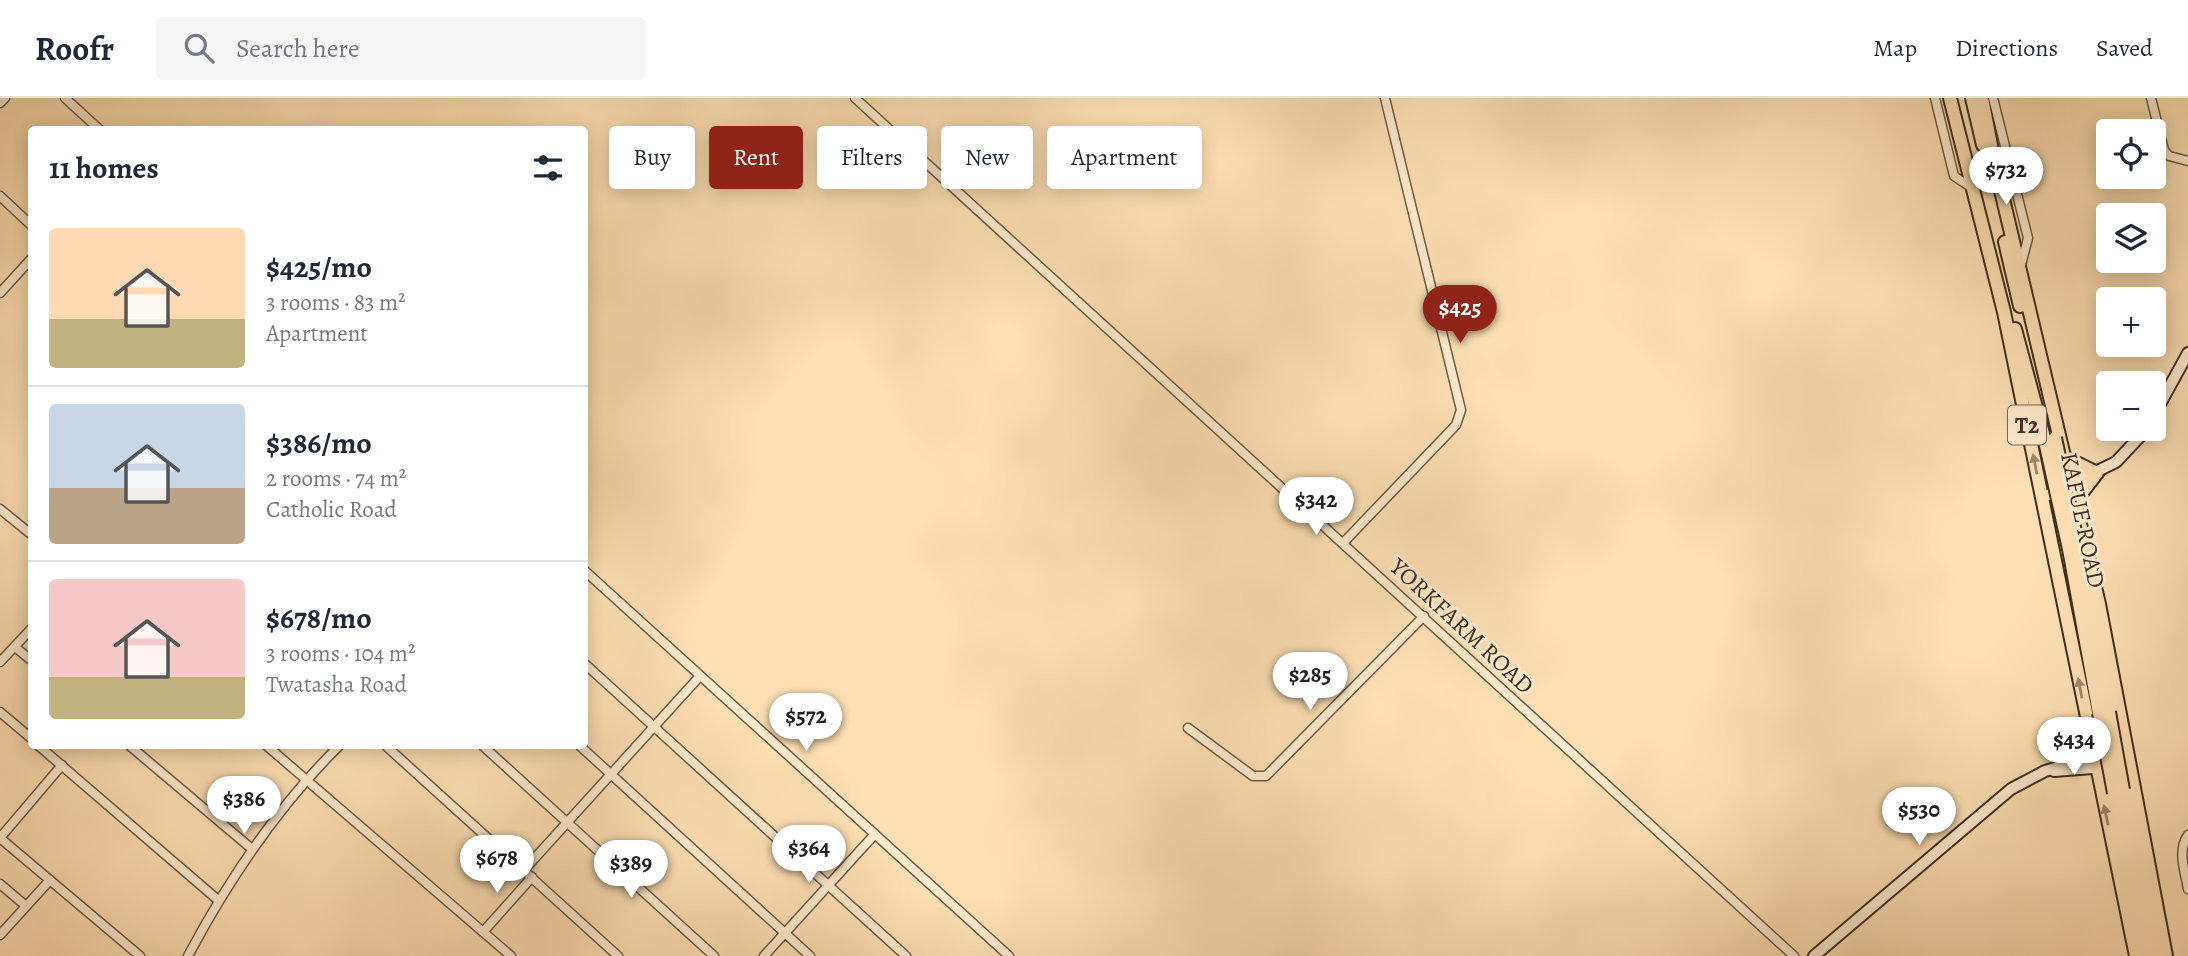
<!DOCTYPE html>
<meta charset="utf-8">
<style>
:root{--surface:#fff;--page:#f6f6f7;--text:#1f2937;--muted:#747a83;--line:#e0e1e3;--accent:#8f2418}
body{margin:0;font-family:Alegreya,serif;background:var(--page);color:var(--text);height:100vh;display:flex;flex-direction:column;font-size:26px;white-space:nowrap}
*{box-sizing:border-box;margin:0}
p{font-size:23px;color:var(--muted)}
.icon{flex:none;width:38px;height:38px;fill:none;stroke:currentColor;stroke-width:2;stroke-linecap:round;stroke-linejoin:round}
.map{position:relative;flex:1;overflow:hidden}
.drawer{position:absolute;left:28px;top:28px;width:560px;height:623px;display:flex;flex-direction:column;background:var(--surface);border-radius:7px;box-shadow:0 4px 18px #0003}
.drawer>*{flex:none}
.top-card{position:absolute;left:609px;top:28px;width:665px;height:63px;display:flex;gap:14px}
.tools{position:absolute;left:2096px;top:21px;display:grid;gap:14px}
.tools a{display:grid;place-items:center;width:70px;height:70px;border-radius:7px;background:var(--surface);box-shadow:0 4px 18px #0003;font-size:35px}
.price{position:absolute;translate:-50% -60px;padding:0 16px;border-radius:24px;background:#fff;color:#222;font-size:23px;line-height:46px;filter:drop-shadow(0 2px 4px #0008)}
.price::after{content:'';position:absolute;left:50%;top:42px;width:21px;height:16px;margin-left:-10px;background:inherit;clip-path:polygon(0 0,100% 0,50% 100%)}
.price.on{background:var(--accent);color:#fff}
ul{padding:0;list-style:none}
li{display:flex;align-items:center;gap:21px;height:175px;padding:0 21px}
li+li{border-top:2px solid var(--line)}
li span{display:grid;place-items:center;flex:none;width:196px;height:140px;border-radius:7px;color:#555}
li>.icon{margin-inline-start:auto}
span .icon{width:84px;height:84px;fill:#fffc;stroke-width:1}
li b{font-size:30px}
h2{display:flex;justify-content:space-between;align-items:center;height:84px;padding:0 21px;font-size:30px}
.tag{padding:0 24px;border-radius:7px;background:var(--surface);box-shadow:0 4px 18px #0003;font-size:24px;line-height:63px}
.tag.on{background:var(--accent);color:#fff}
header{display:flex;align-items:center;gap:42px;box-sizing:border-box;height:98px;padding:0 35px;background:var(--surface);border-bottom:2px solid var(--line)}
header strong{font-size:33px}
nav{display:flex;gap:38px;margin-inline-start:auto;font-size:24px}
.search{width:490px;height:63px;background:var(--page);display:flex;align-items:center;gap:18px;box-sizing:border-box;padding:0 24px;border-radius:7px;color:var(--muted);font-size:26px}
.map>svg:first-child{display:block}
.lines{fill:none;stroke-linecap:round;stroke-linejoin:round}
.street-casing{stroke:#6f5a44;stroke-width:11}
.secondary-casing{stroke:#402e1f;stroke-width:14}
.primary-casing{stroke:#402e1f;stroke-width:16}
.street{stroke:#feeace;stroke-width:8}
.secondary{stroke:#feeace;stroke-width:10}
.primary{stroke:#fddfb3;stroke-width:12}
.primary-bridge-casing{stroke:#402e1f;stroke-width:16;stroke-linecap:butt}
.primary-bridge{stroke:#fddfb3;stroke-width:12}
.oneway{fill:#9e8669}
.labels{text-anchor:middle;stroke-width:6;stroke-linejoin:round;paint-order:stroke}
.shield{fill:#feeace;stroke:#796654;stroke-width:2}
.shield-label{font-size:23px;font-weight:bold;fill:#402e1f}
.street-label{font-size:24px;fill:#402e1f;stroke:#feeace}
</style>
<header>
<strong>Roofr</strong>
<div class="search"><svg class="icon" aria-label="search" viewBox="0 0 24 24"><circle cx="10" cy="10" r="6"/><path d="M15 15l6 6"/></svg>Search here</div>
<nav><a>Map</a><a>Directions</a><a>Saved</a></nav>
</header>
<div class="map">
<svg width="2188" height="858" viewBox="0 0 2188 858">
<rect width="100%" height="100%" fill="#fddfb3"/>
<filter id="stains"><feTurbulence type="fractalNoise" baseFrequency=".00286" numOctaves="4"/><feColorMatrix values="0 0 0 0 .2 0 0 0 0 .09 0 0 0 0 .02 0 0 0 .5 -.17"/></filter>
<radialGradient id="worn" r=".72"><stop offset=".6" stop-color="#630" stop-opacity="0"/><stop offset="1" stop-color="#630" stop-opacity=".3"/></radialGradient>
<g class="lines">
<defs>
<g id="street">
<path d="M65,0l35,32"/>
<path d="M855,0l939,858"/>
<path d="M1935,0l19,78 18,12"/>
<path d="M1993,0l35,140 -7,27"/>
<path d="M2151,0l13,52 5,6 19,5"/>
<path d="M0,5l5,-5"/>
<path d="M0,98l32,30"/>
<path d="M0,195l32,-35"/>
<path d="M0,411l32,26"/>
<path d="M1343,445l113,-118 5,-15 -76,-312"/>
<path d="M584,472l425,386"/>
<path d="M15,549l17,14"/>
<path d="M0,564l32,-34"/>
<path d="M584,565l322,293"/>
<path d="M0,614l32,27"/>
<path d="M1188,630l65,48h13l158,-160"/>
<path d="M39,648l179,154"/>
<path d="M130,648l122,103"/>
<path d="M267,648l244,210"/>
<path d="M386,648l232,210"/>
<path d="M483,648l231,210"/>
<path d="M580,648l230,210"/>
<path d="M2188,737c-11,15 -3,37 0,54"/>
<path d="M0,740l140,118"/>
<path d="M0,740l62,-73"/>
<path d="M524,772l176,-194"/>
<path d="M0,786l26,22"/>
<path d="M483,834l49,-55"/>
<path d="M0,837l50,-55"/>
<path d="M188,858c41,-77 89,-149 151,-210"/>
<path d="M764,858l111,-122"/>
</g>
<g id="secondary">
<path d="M2154,317l34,-62"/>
<path d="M2042,400l74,-36 31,-33"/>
<path d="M2054,673l51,-4"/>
<path d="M1814,858l197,-167 34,-18 58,-17"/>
</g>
<g id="primary">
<path d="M1950,0l54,214 132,644"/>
<path d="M1972,0l11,47"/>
<path d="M1982,0l12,63 105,443 67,352"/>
<path d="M2005,144l15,64"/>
<path d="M2015,231l30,112"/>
<path d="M2066,360l31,15 -21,27"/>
<path d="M2069,451l30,164"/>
<path d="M2079,452l30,162"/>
<path d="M2123,692l33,166"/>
<path d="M2114,695l33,163"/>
</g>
</defs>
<use href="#street" class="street-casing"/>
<use href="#secondary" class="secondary-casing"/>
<use href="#primary" class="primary-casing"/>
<use href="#street" class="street"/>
<use href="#secondary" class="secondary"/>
<use href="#primary" class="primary"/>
<defs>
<g id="primary-bridge">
<path d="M2055,340l23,108"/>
<path d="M2045,343l24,108"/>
<path d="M2109,614l14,78"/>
<path d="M2099,615l15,80"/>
</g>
</defs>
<use href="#primary-bridge" class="primary-bridge-casing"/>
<use href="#primary-bridge" class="primary-bridge"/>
</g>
<defs><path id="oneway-solid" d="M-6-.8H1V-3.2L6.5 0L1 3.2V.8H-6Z" transform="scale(1.75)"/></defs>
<g class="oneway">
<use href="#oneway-solid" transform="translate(2035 366) rotate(-101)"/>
<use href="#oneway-solid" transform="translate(2080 590) rotate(-101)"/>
<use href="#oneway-solid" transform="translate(2106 717) rotate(-102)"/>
</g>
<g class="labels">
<rect class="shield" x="2008" y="307.5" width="38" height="39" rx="5"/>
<g class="shield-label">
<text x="2027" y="335">T2</text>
</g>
<g class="street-label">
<text transform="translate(2083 422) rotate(78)" y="8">KAFUE ROAD</text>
<text transform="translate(1462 528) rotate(43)" y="8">YORKFARM ROAD</text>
</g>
</g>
<rect width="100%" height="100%" filter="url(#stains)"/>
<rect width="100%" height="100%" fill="url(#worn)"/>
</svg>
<div class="tools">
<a><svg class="icon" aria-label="locate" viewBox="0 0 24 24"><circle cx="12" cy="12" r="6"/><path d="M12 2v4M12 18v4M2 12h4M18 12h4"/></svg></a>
<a><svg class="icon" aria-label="layers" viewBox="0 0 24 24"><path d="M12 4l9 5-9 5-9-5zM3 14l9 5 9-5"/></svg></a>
<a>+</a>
<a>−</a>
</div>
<b class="price" style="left:2006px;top:109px">$732</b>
<b class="price on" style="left:1460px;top:247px">$425</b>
<b class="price" style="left:1316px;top:439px">$342</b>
<b class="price" style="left:1310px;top:614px">$285</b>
<b class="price" style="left:806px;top:655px">$572</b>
<b class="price" style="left:2074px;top:679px">$434</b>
<b class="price" style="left:244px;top:738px">$386</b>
<b class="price" style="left:1919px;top:749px">$530</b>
<b class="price" style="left:809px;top:787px">$364</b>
<b class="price" style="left:497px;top:797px">$678</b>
<b class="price" style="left:631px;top:802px">$389</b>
<div class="top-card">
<a class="tag">Buy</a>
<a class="tag on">Rent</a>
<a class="tag">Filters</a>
<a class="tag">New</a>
<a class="tag">Apartment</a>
</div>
<section class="drawer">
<h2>11 homes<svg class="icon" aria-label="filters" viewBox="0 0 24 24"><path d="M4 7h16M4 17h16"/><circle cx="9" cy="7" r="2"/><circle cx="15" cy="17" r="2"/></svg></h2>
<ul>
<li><span style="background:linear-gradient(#ffd9b3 65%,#c2b280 0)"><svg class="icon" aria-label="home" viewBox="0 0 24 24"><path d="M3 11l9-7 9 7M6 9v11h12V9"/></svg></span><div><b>$425/mo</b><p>3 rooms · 83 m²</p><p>Apartment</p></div></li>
<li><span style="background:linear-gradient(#c9d6e8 60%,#b9a48a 0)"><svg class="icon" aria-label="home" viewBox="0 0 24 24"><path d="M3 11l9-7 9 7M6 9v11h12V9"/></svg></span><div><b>$386/mo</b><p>2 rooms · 74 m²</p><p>Catholic Road</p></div></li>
<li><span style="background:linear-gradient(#f6c9c9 70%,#c2b280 0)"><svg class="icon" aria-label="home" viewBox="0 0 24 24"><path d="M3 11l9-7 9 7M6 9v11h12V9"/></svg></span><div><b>$678/mo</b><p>3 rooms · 104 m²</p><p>Twatasha Road</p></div></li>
</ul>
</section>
</div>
